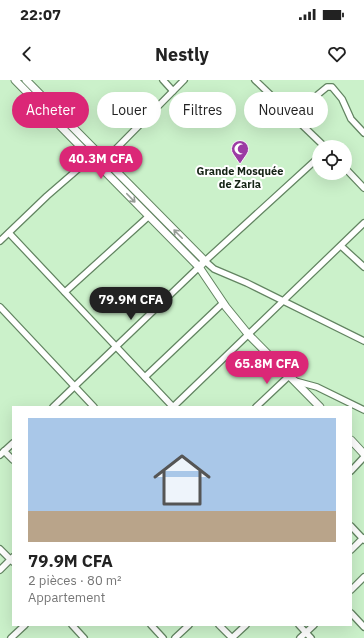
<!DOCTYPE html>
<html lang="fr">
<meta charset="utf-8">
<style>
:root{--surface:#fff;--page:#f6f6f6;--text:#222;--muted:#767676;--accent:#db2777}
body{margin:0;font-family:"IBM Plex Sans",sans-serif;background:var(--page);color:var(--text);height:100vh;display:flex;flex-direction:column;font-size:15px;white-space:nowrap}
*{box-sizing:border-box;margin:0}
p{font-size:13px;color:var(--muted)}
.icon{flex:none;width:22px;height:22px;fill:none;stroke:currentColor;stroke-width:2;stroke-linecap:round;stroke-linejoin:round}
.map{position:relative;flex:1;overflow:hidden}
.panel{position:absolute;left:12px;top:326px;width:340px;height:220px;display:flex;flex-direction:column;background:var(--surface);border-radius:0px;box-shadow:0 4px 16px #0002}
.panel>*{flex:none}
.banner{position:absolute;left:12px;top:12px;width:340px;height:36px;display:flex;gap:8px}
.fabs{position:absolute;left:312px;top:60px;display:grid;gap:8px}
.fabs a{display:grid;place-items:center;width:40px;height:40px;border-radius:50%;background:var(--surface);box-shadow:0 4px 16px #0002;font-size:20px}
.price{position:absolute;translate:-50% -34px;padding:0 9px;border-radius:14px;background:var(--accent);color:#fff;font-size:13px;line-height:26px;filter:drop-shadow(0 1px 2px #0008)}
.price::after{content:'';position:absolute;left:50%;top:24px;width:12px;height:9px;margin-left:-6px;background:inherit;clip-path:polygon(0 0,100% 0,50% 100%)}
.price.selected{background:#222;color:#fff}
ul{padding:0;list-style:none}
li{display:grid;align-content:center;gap:8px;height:212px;padding:0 16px}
li span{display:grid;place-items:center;height:124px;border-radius:0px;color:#555}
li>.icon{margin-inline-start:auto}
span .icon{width:72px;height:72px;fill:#fffc;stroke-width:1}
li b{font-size:17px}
.tag{padding:0 14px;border-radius:18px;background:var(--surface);box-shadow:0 4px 16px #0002;font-size:14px;line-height:36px}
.tag.selected{background:var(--accent);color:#fff}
.status{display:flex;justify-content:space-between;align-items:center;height:28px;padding:0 20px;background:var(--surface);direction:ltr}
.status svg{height:11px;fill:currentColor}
header{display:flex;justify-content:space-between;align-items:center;height:52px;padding:0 16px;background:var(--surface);font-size:18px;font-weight:700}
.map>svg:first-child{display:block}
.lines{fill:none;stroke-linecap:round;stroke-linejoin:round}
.minor-casing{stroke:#628461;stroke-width:8}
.tertiary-casing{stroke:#628461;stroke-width:9}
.minor{stroke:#fff;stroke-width:5.5}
.tertiary{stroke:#fff;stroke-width:7}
.oneway{stroke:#969c96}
.labels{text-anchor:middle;stroke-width:4;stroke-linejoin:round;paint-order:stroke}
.poi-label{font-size:11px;font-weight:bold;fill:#152315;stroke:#fff}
</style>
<div class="status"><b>22:07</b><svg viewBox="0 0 49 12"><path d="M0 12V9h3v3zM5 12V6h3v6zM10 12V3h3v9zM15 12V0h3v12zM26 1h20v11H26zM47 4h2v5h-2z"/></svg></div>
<header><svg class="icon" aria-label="back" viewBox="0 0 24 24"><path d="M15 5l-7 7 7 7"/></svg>Nestly<svg class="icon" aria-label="heart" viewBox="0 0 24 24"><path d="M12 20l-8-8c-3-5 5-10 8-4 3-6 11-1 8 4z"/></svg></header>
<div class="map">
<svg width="364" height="558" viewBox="0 0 364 558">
<rect width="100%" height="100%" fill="#cbf1ca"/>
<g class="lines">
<defs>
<g id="minor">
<path d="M163,0l10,11"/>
<path d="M255,0l70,67"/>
<path d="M298,31l29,-24h5l10,12 9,20 13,14"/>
<path d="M319,77l-114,104 9,8 33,14 117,58"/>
<path d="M103,82l81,-82"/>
<path d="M345,88l19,20"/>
<path d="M9,153l164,174"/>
<path d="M0,161l47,-45 45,-39"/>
<path d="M341,166l23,21"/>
<path d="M65,212l84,-76"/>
<path d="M0,227l94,100"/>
<path d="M145,297l78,-74"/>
<path d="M295,301l22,6 47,23"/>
<path d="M53,327l146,-140"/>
<path d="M173,327l191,-184"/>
<path d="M256,327l34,-32"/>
<path d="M4,371l9,9"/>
<path d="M0,375l13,-12"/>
<path d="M351,391l13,-14"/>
<path d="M351,446l13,14"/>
<path d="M0,469l13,13"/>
<path d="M351,470l12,-12"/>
<path d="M0,490l13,-13"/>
<path d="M351,510l13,-13"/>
<path d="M351,533l13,14"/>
<path d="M72,545l12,13"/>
<path d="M151,545l12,13"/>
<path d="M219,545l13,13"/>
<path d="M299,545l12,13"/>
<path d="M11,558l14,-13"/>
<path d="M175,558l14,-13"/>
<path d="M232,558l14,-13"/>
<path d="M300,558l14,-13"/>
</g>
<g id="tertiary">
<path d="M15,0l184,187 27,40 22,27 72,73"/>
<path d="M26,0l179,181 -6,6"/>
<path d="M351,360l13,14"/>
</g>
</defs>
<use href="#minor" class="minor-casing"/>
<use href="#tertiary" class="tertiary-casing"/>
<use href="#minor" class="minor"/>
<use href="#tertiary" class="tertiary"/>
</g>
<defs><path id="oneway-shaft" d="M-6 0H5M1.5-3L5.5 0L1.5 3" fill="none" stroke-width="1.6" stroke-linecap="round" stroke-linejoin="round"/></defs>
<g class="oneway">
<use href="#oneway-shaft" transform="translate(131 118) rotate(46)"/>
<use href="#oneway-shaft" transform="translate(178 154) rotate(-135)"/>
</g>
<defs>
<symbol id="mosque-pin" viewBox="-11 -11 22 30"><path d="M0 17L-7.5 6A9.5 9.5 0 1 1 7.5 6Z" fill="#9b3ba3" stroke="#fff"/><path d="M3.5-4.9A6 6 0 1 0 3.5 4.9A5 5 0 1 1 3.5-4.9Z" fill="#fff"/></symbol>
</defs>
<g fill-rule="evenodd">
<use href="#mosque-pin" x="230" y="59" width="20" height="27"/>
</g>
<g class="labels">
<g class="poi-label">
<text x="240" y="95">Grande Mosquée<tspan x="240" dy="13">de Zaria</tspan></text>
</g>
</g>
</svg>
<div class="fabs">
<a><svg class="icon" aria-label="locate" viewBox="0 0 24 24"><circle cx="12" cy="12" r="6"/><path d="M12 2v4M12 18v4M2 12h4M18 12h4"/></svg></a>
</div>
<b class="price" style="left:101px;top:100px">40.3M CFA</b>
<b class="price selected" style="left:131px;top:241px">79.9M CFA</b>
<b class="price" style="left:267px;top:305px">65.8M CFA</b>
<div class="banner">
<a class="tag selected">Acheter</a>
<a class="tag">Louer</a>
<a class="tag">Filtres</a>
<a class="tag">Nouveau</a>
</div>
<section class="panel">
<ul>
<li><span style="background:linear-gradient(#a9c7e8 75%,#b9a48a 0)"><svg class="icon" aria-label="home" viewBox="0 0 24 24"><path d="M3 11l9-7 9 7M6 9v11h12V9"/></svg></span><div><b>79.9M CFA</b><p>2 pièces · 80 m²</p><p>Appartement</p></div></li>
</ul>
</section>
</div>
